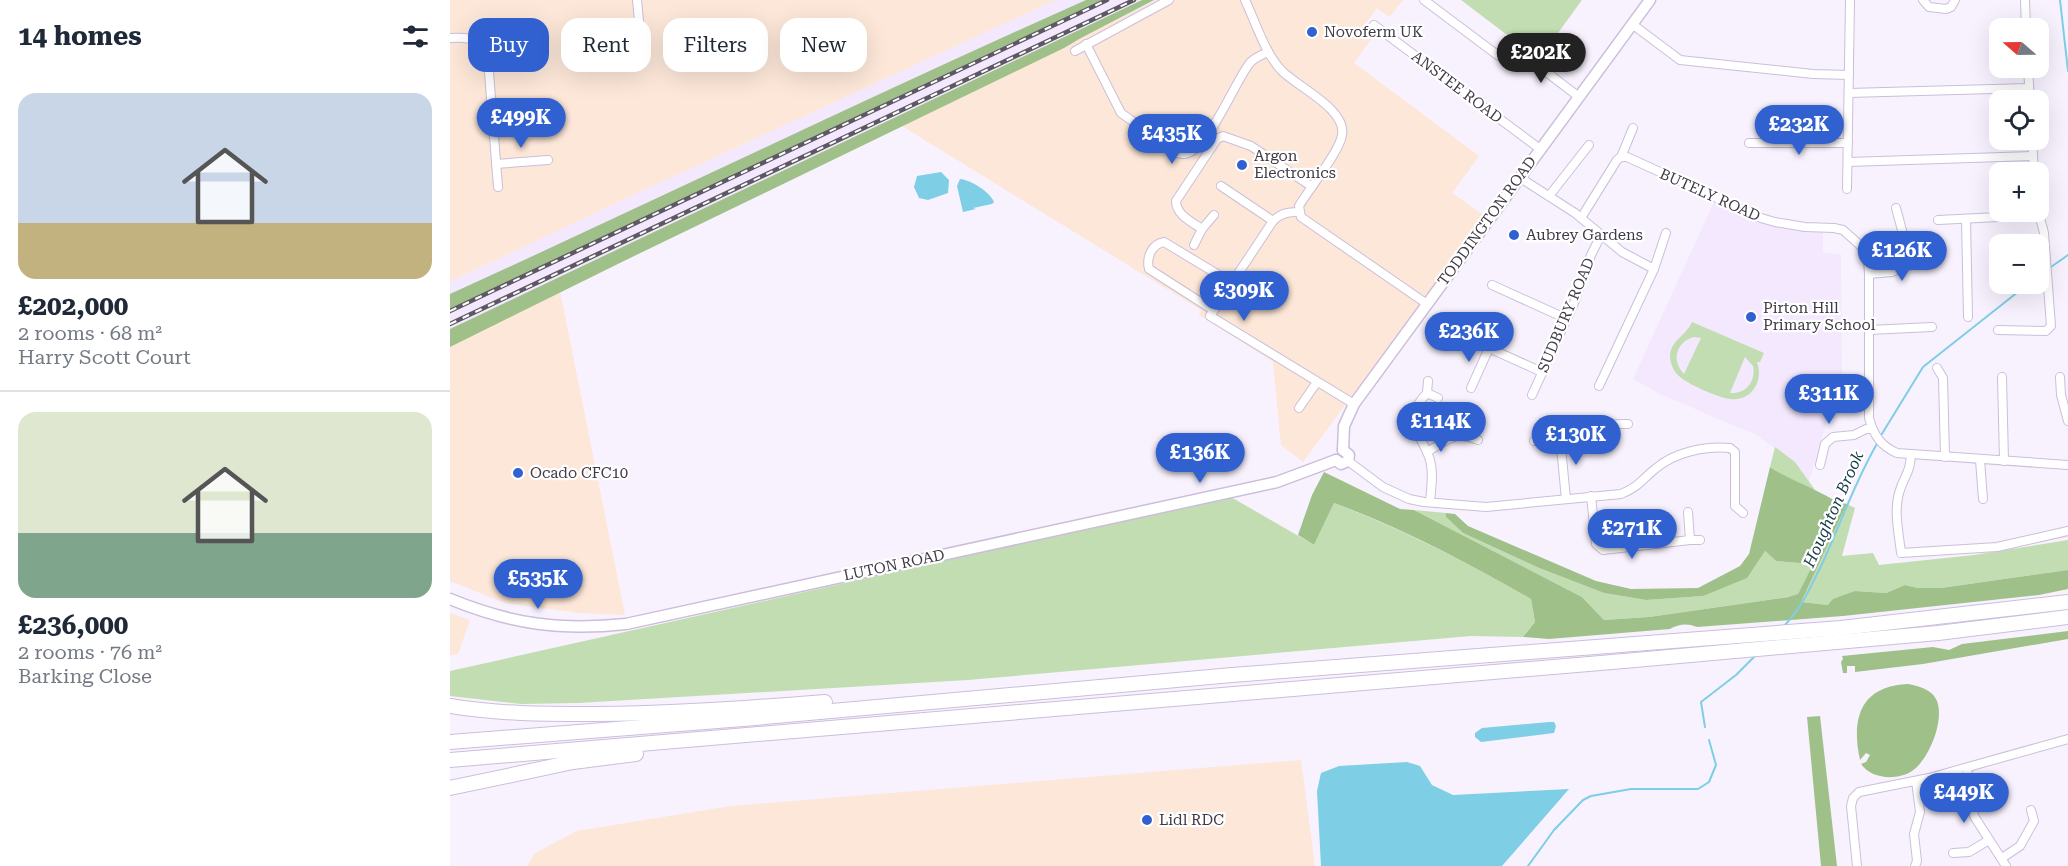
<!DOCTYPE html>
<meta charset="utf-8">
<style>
:root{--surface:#fff;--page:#f6f6f7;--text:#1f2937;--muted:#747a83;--line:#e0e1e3;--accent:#3161d0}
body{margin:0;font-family:"Roboto Serif",serif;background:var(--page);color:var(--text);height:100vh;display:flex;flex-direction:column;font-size:22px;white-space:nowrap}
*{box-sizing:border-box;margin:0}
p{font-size:20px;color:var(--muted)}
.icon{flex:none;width:33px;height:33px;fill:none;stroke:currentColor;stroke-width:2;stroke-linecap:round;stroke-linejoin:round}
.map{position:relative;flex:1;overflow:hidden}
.panel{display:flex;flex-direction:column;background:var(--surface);width:450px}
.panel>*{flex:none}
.hud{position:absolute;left:18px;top:18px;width:570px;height:54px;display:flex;gap:12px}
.needle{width:39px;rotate:290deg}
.controls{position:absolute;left:1539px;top:18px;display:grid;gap:12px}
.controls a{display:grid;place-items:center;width:60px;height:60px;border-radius:12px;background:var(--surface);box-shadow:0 6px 24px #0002;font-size:30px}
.price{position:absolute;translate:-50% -51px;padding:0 14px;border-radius:21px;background:var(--accent);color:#fff;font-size:20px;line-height:39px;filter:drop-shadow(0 2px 3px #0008)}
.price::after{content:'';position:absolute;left:50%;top:36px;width:18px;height:14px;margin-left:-9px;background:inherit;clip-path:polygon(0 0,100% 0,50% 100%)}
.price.active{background:#222;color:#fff}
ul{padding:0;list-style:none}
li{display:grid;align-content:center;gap:12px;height:318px;padding:0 18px}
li+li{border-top:2px solid var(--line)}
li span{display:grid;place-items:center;height:186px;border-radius:18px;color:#555}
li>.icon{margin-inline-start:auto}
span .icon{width:108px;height:108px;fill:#fffc;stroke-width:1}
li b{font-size:26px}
h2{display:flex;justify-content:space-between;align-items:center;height:72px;padding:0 18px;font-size:26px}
.chip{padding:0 21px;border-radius:18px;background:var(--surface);box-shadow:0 6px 24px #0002;font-size:21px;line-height:54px}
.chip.active{background:var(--accent);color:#fff}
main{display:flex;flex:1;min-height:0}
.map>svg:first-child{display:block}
.industrial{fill:#fce7d8}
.built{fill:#f3e8fe}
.green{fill:#c3ddb2;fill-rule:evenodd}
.forest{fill:#9fc189}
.water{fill:#7ecee6}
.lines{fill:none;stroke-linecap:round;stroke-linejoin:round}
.stream{stroke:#7ecee6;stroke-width:2}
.street-casing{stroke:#ccbedb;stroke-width:10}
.secondary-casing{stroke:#ccbedb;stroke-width:13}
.highway-casing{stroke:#ccbedb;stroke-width:16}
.street{stroke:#fff;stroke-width:8}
.secondary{stroke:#fff;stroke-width:10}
.highway{stroke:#fff;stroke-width:14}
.rail-casing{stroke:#5d5863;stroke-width:4.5}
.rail{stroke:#fff;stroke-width:2;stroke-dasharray:7;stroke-linecap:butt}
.poi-dot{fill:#3161d0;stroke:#fff;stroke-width:2}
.labels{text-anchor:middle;stroke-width:4.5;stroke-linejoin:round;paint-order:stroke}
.poi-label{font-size:15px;fill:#3f3a45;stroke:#fff;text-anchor:start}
.street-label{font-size:15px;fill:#3f3a45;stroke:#fff}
.water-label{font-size:16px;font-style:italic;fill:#163b46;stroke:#fff}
</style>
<main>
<section class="panel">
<h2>14 homes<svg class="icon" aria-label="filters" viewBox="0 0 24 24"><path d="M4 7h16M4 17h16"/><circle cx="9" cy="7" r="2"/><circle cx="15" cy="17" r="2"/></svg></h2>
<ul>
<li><span style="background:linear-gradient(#c9d6e8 70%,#c2b280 0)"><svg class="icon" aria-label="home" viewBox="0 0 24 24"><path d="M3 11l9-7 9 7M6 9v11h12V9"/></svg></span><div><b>£202,000</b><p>2 rooms · 68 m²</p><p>Harry Scott Court</p></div></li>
<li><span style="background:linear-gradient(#dfe7d0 65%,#7fa58c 0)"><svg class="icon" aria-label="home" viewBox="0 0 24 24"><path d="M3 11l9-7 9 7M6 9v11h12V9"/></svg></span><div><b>£236,000</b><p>2 rooms · 76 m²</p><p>Barking Close</p></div></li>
</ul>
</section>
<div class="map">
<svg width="1618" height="866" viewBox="0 0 1618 866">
<rect width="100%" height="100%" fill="#f8f2fe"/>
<g class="industrial">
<path d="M0,0h606l-433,200 -173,82z"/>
<path d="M706,0h247l-14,17 -12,-9 -16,21 11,9 -18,25 125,93 -27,37 33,23 -182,246 -22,-17 -8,-83 -74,-47 2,-5 -299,-184z"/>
<path d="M110,292l2,9 63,314 -45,-2 -75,-10 -55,-22v-237z"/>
<path d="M0,613l20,7 -12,34 -8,1z"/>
<path d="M851,760l14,106h-788l8,-13 42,-22 154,-25z"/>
</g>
<g class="built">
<path d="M606,0h100l-254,126 -452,218v-62l173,-82z"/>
<path d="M1264,202l54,22 32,6 23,1v22l18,1 1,124 -12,32 -21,72 -17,-22 -36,-25 -96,-41 -27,-15z"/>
</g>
<g class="green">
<path d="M1011,0h121l-43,59z"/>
<path d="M1242,322l72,31 -4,9h-3c7,18 -5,40 -27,37 -11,-1 -43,-15 -51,-23 -6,-5 -9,-13 -9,-21 2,-16 16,-19 22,-33zM1244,337l7,1 -17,36c-13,-14 -8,-32 10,-37zM1295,357l8,9c3,16 -7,28 -23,27z"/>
<path d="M1325,447l20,15 20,28 -22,-8 -23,-15z"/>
<path d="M781,497l83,48 20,-42c68,26 134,60 197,96l4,23 -12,15 -52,-1 -503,44 -390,23 -57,1 -71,-8v-25z"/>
<path d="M1397,504l8,4 -13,48 31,-3 6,12 95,-10 94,-15v30l-127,18h-23l-13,-3 -19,8 -31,-2 -27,14 -28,-3 -11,-5 -140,20 -45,3 -22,-23 -168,-87 32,3v4l17,16 76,35 65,25 42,7 57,-4 62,-45 11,10 37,3 -15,30 5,3z"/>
</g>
<g class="forest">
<path d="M636,0h16l-652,309v-15c213,-97 423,-199 636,-294z"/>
<path d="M692,0h12l-73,38 -17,10 -438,212 -176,87v-18z"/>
<path d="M1320,467c15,10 31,16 47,24 10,5 19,11 30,13l-46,98 27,3 5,-6 22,-8 31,2 19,-8 13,3h23l127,-18v19l-29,6 -196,21 -146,11c-10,-4 -18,-3 -27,2l-121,10 -26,-2 12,-15 -4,-23c-63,-36 -129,-71 -197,-96l-20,42 -16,-10 14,-40 12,-23 76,37 14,1 168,87 22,23 45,-3 140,-20 9,-3 15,-30 -37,-3 -11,-10 -18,27 -44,18 -57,4 -42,-7 -65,-25 -76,-35 -17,-16v-4l9,1 13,12 128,55 35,8 67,-1 42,-22 9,-12z"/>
<path d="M1618,631v8l-145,25 -68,8v-6h-8v7h-4l-2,-11 2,-3 -1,-3 91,-9 16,3 13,-6z"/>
<path d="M1458,684c10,2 23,5 28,15 10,19 -7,61 -24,72 -15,10 -41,8 -51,-7l5,-2 4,-7 -4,-2 -6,7c-9,-41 0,-74 48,-76z"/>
<path d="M1370,716l17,150h-16l-14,-149z"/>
</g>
<g class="water">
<path d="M491,172l8,8 -1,13 -20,7 -9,-2 -5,-11 3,-11z"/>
<path d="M510,179c11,1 30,13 34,23l-2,2 -19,4 3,1 -13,3 -6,-26z"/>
<path d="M1099,722h5l2,4 -2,7 -73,9 -6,-5v-4l7,-5z"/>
<path d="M957,762l13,4 12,19 21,10 116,-6 -67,77h-181l-4,-75 4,-18 18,-7z"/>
</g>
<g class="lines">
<g class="stream">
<path d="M1610,0l8,71"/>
<path d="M1598,269l20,-14"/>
<path d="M1430,437l43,-70 105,-83"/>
<path d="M1334,626c18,-18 27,-40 38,-62 19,-41 33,-83 56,-122"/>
<path d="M1255,727l-4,-25 35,-27 21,-21"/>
<path d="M1078,866l26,-36 29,-30 8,-4 40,-7h67l11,-7 7,-17 -7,-25"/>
</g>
<defs>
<g id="street">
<path d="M187,0l3,31"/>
<path d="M795,0c11,23 19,51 36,70 16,17 66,39 61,65 -2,16 -33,54 -43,71l2,11 126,87"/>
<path d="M974,0l72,54 5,3 9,1 9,-7 60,46"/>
<path d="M1473,0l6,7 17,2 5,-2 4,-7"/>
<path d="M1575,0l1,28"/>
<path d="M1182,24l48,36 133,14 36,1"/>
<path d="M924,25l166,124"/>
<path d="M0,38c15,-1 24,0 37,9l11,140"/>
<path d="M636,44l35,69 56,40c5,1 8,2 13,-1 20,-9 45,-69 59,-88 4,-6 13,-9 19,-12"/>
<path d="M625,51l94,-51"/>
<path d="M1578,68l2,32"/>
<path d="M1399,93l180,-5"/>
<path d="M1582,140l2,32"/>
<path d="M1299,143h99"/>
<path d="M1171,157h6l134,61 14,4 30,5 29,1 9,2 19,17 6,12 1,15v144c5,18 12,28 28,35l171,12"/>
<path d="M1398,162l185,-6"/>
<path d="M46,164l52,-4"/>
<path d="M1069,177l56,36 47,39 32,17 12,-36"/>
<path d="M771,186l52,35"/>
<path d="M1397,189l3,-189"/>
<path d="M1099,196l40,-51"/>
<path d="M1446,208l15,56"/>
<path d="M849,212c-11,0 -18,1 -26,9l-63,95 144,88"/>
<path d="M764,215l-12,14c-10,-7 -26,-14 -26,-28l41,-62 6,-3 28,10 60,40"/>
<path d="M1131,218l36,-58 4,-3 12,-29"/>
<path d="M1516,219l2,98"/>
<path d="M1488,220l101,-5"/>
<path d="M744,245l8,-16"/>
<path d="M1419,274l23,-2 19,-8 20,-2"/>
<path d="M1042,285l75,34"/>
<path d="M763,310l-64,-41c-3,-12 3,-25 15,-27l68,41"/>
<path d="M999,330l93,42"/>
<path d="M1419,330l63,-3"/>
<path d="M1548,330l48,1 5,-5 -7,-93 -6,-23"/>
<path d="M1487,368l6,10 2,79"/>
<path d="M1552,377l2,84"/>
<path d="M1610,377l1,18 7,26"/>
<path d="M1149,386l55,-117"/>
<path d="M1021,388l18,-40"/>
<path d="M977,393l1,-12"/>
<path d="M1082,395l42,-92 17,-48 10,-20"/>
<path d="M849,408l18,-26"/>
<path d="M1110,437l6,62"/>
<path d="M1084,441l49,-5c12,-13 29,-12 45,-12"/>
<path d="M977,452c21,-12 27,-22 51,-12"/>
<path d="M1461,454c-1,20 -6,20 -11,36 -7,20 -1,43 1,63l96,-6 71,-16"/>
<path d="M1530,460l3,39"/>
<path d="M898,461l35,26 26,12 15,3 62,5 135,-13c19,-8 19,-13 34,-25 20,-17 49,-23 75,-21l5,4v54l8,7"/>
<path d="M1370,465l5,-21 8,-7 21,-2 12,-6h6"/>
<path d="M1141,496l5,48 7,6 87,-10 -2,-28"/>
<path d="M980,502c1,-14 4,-28 0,-42 -10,-32 -32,-35 -3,-67l11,5"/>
<path d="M1240,540h10"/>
<path d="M1517,768l7,48 32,50"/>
<path d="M1503,853l16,-1 20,-12"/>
<path d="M1552,858l18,-12 14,-25 -3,-11"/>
<path d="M1407,866l-6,-60 2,-8 6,-6 70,-14 139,-39"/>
<path d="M1465,866l2,-5 -3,-27 6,-22 -4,-31"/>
</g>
<g id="secondary">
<path d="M893,450l1,-24 10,-22 296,-404"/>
<path d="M886,460l5,4 7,-3 1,-6 -6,-5"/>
<path d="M0,599c61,25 110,32 176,25l651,-142 59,-22"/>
</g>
<g id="highway">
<path d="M0,706c47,8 94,8 142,8 78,0 155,-6 233,-12"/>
<path d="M0,742l293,-23 489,-44 609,-47 227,-26"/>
<path d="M0,760l1174,-99 314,-28 130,-16"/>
<path d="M0,788l123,-26 63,-8"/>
</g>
</defs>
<use href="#street" class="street-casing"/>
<use href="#secondary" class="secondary-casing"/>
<use href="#highway" class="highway-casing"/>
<use href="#street" class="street"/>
<use href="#secondary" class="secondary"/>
<use href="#highway" class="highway"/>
<defs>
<g id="rail">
<path d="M0,311l657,-311"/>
<path d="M0,324l684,-324"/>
</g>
</defs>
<use href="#rail" class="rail-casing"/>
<use href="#rail" class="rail"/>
</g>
<g class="poi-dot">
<circle cx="862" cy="32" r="6"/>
<circle cx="792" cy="165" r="6"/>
<circle cx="1064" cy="235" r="6"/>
<circle cx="1301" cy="317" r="6"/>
<circle cx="68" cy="473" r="6"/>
<circle cx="697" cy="820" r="6"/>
</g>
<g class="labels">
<g class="poi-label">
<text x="874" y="37">Novoferm UK</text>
<text x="804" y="161">Argon<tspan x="804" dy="17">Electronics</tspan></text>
<text x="1076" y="240">Aubrey Gardens</text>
<text x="1313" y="313">Pirton Hill<tspan x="1313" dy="17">Primary School</tspan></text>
<text x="80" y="478">Ocado CFC10</text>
<text x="709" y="825">Lidl RDC</text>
</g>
<g class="street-label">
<text transform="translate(1007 87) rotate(37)" y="5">ANSTEE ROAD</text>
<text transform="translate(1260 195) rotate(24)" y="5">BUTELY ROAD</text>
<text transform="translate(1037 221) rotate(-54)" y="5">TODDINGTON ROAD</text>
<text transform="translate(1116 315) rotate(-67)" y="5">SUDBURY ROAD</text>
<text transform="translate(444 565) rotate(-12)" y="5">LUTON ROAD</text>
</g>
<g class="water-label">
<text transform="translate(1383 509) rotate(-66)" y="6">Houghton Brook</text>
</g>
</g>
</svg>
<div class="controls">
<a><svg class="needle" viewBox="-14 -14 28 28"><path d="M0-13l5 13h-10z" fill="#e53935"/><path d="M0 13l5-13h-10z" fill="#747a83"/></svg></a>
<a><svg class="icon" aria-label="locate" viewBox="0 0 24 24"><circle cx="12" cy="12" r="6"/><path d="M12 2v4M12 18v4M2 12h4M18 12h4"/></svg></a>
<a>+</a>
<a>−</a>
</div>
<b class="price active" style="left:1091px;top:84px">£202K</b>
<b class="price" style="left:71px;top:149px">£499K</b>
<b class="price" style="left:1349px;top:156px">£232K</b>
<b class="price" style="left:722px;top:165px">£435K</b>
<b class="price" style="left:1452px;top:282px">£126K</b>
<b class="price" style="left:794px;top:322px">£309K</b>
<b class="price" style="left:1019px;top:363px">£236K</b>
<b class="price" style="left:1379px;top:425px">£311K</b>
<b class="price" style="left:991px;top:453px">£114K</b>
<b class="price" style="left:1126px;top:466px">£130K</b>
<b class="price" style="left:750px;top:484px">£136K</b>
<b class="price" style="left:1182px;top:560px">£271K</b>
<b class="price" style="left:88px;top:610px">£535K</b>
<b class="price" style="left:1514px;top:824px">£449K</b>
<div class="hud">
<a class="chip active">Buy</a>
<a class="chip">Rent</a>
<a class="chip">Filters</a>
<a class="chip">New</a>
</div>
</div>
</main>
